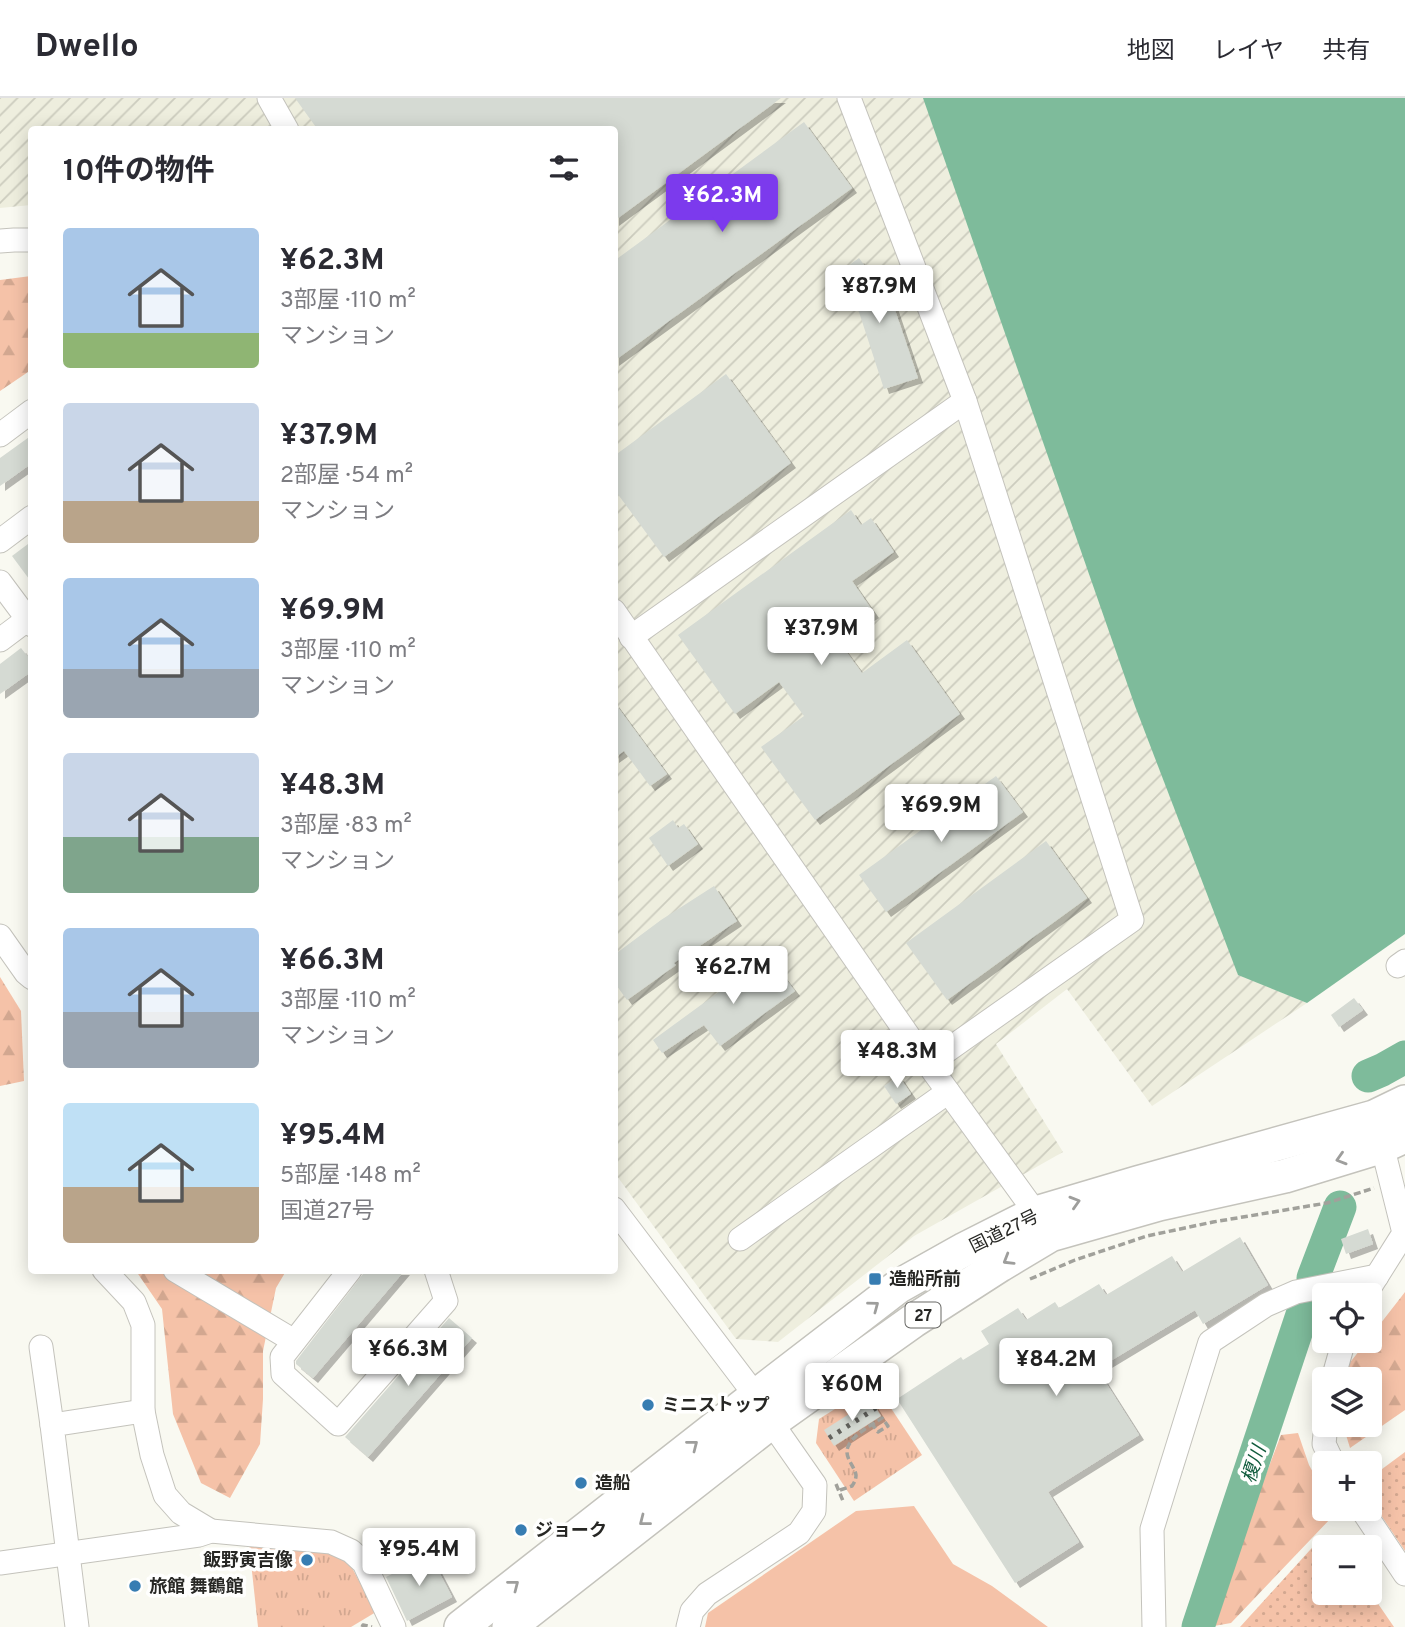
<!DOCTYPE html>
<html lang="ja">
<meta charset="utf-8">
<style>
:root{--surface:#fff;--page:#f2f2f3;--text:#2b2b33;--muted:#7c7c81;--line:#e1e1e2;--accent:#7c3aed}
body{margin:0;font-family:Overpass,"Noto Sans JP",sans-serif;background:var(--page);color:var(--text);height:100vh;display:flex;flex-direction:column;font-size:26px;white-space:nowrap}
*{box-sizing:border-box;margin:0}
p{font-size:23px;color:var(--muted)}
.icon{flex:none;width:38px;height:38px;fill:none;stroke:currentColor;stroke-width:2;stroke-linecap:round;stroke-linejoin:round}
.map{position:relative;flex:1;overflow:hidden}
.sheet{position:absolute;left:28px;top:28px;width:590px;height:1148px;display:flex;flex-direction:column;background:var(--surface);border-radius:7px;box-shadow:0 4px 18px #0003}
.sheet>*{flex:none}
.controls{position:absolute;left:1312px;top:1185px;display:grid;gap:14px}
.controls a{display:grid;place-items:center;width:70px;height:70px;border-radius:7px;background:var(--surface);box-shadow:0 4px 18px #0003;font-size:35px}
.price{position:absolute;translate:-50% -60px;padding:0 16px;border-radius:7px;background:#fff;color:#222;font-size:23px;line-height:46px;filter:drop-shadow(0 2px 4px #0008)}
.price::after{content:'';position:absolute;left:50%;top:42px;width:21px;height:16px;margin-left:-10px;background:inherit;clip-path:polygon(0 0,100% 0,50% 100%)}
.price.active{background:var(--accent);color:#fff}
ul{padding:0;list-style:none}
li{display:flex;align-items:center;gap:21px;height:175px;padding:0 35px}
li span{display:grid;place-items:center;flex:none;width:196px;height:140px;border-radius:7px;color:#555}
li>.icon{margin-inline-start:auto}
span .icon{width:84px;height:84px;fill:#fffc;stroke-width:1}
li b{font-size:30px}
h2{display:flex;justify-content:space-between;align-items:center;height:84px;padding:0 35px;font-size:30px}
header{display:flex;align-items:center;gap:42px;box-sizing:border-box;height:98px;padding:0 35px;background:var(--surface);border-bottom:2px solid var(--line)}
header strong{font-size:33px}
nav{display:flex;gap:38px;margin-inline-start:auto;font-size:24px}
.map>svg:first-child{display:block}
.industrial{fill:url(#industrial-furrows)}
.grass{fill:url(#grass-dots)}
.forest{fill:url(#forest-firs)}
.park{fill:url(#park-tufts)}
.pitch{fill:#f5c2a8}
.water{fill:#7ebb9b}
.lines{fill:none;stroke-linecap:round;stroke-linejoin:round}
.river{stroke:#7ebb9b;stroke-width:33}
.building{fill:#d5dad3;filter:url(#shadow)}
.minor-casing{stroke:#c4c3bc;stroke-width:25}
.highway-casing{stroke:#c4c3bc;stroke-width:36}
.path{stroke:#a1a19b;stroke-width:3.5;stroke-dasharray:7 3.5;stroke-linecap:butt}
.minor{stroke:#fff;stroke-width:23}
.highway{stroke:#fff;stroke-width:33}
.rail{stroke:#62625d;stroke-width:5;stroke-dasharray:3.5 7;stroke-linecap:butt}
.oneway{stroke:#9e9e9c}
.poi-dot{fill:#377db2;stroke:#fffffe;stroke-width:2.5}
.labels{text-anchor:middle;stroke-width:7;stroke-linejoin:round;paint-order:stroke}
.shield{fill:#fffffe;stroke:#686865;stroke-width:2}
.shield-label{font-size:16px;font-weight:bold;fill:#272724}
.street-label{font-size:18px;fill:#272724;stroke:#fffffe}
.poi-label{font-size:18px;font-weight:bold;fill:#272724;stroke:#fffffe;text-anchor:start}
.water-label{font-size:19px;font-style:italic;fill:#105b3c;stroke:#fffffe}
</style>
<header>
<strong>Dwello</strong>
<nav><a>地図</a><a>レイヤ</a><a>共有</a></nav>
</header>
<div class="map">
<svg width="1405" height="1529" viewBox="0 0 1405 1529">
<defs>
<pattern id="industrial-furrows" width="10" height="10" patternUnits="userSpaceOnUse" patternTransform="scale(1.75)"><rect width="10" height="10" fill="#eeeede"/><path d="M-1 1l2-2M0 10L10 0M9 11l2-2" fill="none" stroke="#ccccbe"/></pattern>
<pattern id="grass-dots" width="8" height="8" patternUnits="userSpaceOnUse" patternTransform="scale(1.75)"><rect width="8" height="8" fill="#f5c2a8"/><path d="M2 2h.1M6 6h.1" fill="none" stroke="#d2a790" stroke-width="1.8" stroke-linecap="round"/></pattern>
<pattern id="forest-firs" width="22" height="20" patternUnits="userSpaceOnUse" patternTransform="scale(1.75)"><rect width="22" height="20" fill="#f5c2a8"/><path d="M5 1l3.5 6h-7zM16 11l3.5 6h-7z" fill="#d2a790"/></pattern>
<pattern id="park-tufts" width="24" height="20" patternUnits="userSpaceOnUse" patternTransform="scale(1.75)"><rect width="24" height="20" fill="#f5c2a8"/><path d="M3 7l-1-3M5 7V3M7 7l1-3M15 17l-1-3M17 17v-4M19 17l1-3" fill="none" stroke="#d2a790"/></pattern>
<filter id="shadow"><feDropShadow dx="5" dy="5" stdDeviation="0" flood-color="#0004"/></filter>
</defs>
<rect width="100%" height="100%" fill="#f9f9f1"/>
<path class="industrial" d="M0,0h926l312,876 69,29 -155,103 -85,-117 -71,55 67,108 -149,84 -136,106 -42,-3 -122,-167v-1042h-582l-1,75 -31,3z"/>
<g class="grass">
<path d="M1405,1354v99l-35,-52v-21z"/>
<path d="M1320,1441l13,8h-8v45h45l24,35h-154z"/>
</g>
<g class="forest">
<path d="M31,178v94l-31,21v-111z"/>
<path d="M0,879l21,34 3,70 -24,5z"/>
<path d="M136,1173h150l-10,17 -13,63v48l-3,45 -30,54 -29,-15 -28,-69 -11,-105z"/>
<path d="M1405,1194v118l-55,38 -7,-23 27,-1v-45h-24l2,-14 19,-24 3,-1v-3z"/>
<path d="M1298,1335l11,32 16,29v14l6,1 1,8 -101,106 -17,3 14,-52 53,-139z"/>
</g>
<g class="park">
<path d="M875,1286l47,71 -68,46 -38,-58 3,-24z"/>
<path d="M249,1446l96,11 31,57 -25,15h-93z"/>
</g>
<path class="pitch" d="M914,1408l39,58 39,22 56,41h-343l3,-14 148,-102z"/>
<path class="water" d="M923,0h482v836l-98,69 -69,-28 -103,-269z"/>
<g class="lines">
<g class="river">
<path d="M1368,978l14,-6 23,-13"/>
<path d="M1313,1180l27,-71"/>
<path d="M1198,1529l109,-327"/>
</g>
</g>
<g class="building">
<path d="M295,0h486l-167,123v-91h-296z"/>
<path d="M804,24l48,66 -238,173v-100z"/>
<path d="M859,160l34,46 25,74 -34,11 -25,-77 -26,-35z"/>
<path d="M726,276l65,89 -127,94 -50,-68v-33z"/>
<path d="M32,337v28l-32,23v-28z"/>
<path d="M851,412l10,15 10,-7 23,34 -42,29 22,32 -37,26 25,34 45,-33 53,74 -145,106 -54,-73 43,-31 -25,-34 -44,32 -57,-79z"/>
<path d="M32,443v42l-20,-27z"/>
<path d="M21,550l11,14v9l-32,23v-30z"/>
<path d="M614,604l53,72 -17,12 -26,-35 -10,7z"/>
<path d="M996,678l27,36 -137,100 -27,-37z"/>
<path d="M673,722l5,8 6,-4 14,20 -30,22 -19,-28z"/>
<path d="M1046,743l41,57 -140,102 -41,-57z"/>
<path d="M714,788l23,35 -63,42 2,2 -49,35 -13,-18v-27l47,-35z"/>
<path d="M768,858l27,35 -75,55 -16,-21 -42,28 -9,-13z"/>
<path d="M1354,900l9,12 -24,17 -8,-12z"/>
<path d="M899,978l12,18 -15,10 -12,-18z"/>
<path d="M1368,1131l5,15 -27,10 -5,-15z"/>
<path d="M1240,1139l28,48 -65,39 -8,-14 -98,59 42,66 -91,57 31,50 -64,41 -118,-184 64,-42 2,3 26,-16 -8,-13 37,-23 8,12 29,-18 4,6 40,-24 7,11 66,-39 10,16z"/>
<path d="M366,1172h39l-92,108 -17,-14v-3z"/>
<path d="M449,1220l23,20 -104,119 -23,-20z"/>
<path d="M871,1302l10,16 -47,30 -10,-16z"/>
<path d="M430,1457l22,42 -45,24 -21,-44z"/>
</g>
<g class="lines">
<defs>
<g id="minor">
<path d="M269,0l18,32"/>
<path d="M849,0l116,303 167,519 -204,144"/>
<path d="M0,143l14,-1h18"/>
<path d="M0,337l32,-24"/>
<path d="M0,443l32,-24"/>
<path d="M0,484l32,43"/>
<path d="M614,513l314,453 115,159"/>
<path d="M631,539l334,-236"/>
<path d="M0,542l32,-24"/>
<path d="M0,838l26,37 6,5"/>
<path d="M1398,868l7,-5"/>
<path d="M614,1111l142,187 15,26 44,63 -1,26 -15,22 -92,61 -15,17 -4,16"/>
<path d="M740,1141l208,-147"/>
<path d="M104,1172l30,32 9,23v86l9,44 13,40 16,18 30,18"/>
<path d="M175,1172l119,71"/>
<path d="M350,1172l-68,87 1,17 55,50 108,-123 -10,-31"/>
<path d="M1365,1197l39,-62 -25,-100"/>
<path d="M41,1249l11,78"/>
<path d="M1333,1281l11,-39"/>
<path d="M1326,1326l-2,20 9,19"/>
<path d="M1361,1410l44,66"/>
<path d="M0,1465l199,-28 12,-4 120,11 20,9 13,12 30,64"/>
<path d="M77,1529l-25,-202 91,-14"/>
<path d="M1154,1529l-2,-98 58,-187 56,-37 30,-13 81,-16"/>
</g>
<g id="highway">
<path d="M461,1529l295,-231 143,-110 66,-37 71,-36 101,-30 237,-66 31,-15"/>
<path d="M509,1529l262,-205 142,-101 87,-56 50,-30 109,-31 126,-28 98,-30 22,-10"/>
</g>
</defs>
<use href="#minor" class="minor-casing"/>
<use href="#highway" class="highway-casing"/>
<g class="path">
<path d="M1030,1181l45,-19 72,-24 66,-14 114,-19 47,-15"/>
<path d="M836,1386l7,17"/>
<path d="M840,1392l12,-4c2,-3 4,-6 4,-11 -2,-12 -18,-21 -2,-37 8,-8 19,-14 28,-20l6,8 -10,6 -6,-8"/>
<path d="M362,1529l1,-2 9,2"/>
</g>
<use href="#minor" class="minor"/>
<use href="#highway" class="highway"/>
<path class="rail" d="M829,1340l47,-30"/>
</g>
<defs><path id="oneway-chevron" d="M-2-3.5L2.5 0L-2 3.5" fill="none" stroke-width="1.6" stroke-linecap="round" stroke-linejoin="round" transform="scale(1.75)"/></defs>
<g class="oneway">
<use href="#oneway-chevron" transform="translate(1341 1061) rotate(163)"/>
<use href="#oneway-chevron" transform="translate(1075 1104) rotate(-17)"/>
<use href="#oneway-chevron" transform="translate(1008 1162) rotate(149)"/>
<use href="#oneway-chevron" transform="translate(874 1208) rotate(-37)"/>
<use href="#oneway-chevron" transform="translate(693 1347) rotate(-38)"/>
<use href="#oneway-chevron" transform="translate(644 1423) rotate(142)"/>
<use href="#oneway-chevron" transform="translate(514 1487) rotate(-38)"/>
</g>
<g class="poi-dot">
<rect x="868" y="1174" width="14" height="14" rx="3.5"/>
<circle cx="648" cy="1307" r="7"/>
<circle cx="581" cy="1385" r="7"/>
<circle cx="521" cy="1432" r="7"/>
<circle cx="307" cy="1462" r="7"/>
<circle cx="135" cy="1488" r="7"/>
</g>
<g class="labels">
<rect class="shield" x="905.5" y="1204.5" width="35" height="25" rx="5"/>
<g class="shield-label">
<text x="923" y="1223">27</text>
</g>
<g class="street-label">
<text transform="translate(1004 1133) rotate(-26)" y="6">国道27号</text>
</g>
<g class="poi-label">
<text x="889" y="1187">造船所前</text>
<text x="662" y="1313">ミニストップ</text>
<text x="595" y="1391">造船</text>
<text x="535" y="1438">ジョーク</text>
<text x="293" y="1468" text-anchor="end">飯野寅吉像</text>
<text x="149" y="1494">旅館 舞鶴館</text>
</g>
<g class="water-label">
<text transform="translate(1253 1366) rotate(-72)" y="7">榎川</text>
</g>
</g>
</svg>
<div class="controls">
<a><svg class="icon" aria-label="locate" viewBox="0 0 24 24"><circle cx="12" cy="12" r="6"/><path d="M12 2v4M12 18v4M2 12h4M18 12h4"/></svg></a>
<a><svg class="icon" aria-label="layers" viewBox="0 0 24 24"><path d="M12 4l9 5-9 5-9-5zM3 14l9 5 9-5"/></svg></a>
<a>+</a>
<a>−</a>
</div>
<b class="price active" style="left:722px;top:136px">¥62.3M</b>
<b class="price" style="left:879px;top:227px">¥87.9M</b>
<b class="price" style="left:821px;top:569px">¥37.9M</b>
<b class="price" style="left:941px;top:746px">¥69.9M</b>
<b class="price" style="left:733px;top:908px">¥62.7M</b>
<b class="price" style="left:897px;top:992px">¥48.3M</b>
<b class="price" style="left:408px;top:1290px">¥66.3M</b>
<b class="price" style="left:1056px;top:1300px">¥84.2M</b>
<b class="price" style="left:852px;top:1325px">¥60M</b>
<b class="price" style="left:419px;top:1490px">¥95.4M</b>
<section class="sheet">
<h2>10件の物件<svg class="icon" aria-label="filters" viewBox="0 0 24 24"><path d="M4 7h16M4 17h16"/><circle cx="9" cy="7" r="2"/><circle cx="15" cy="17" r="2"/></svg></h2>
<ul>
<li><span style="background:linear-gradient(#a9c7e8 75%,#8fb573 0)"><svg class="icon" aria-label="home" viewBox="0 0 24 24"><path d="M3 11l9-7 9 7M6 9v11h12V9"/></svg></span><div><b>¥62.3M</b><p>3部屋 · 110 m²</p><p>マンション</p></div></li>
<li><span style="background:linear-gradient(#c9d6e8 70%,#b9a48a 0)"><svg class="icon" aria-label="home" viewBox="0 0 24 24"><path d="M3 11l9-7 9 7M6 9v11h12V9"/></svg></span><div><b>¥37.9M</b><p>2部屋 · 54 m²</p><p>マンション</p></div></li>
<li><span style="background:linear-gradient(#a9c7e8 65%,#9aa5b1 0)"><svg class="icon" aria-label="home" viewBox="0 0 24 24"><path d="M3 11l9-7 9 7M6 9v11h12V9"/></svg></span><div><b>¥69.9M</b><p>3部屋 · 110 m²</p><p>マンション</p></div></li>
<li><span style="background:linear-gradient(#c9d6e8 60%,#7fa58c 0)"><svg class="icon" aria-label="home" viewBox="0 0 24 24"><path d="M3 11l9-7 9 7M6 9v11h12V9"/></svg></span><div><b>¥48.3M</b><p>3部屋 · 83 m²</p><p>マンション</p></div></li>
<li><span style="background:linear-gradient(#a9c7e8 60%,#9aa5b1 0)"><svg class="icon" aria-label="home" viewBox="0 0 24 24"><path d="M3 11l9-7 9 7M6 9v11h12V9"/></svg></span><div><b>¥66.3M</b><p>3部屋 · 110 m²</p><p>マンション</p></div></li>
<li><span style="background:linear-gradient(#bfe0f5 60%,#b9a48a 0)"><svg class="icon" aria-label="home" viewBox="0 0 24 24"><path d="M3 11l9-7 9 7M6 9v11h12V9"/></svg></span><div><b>¥95.4M</b><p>5部屋 · 148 m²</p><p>国道27号</p></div></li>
</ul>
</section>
</div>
